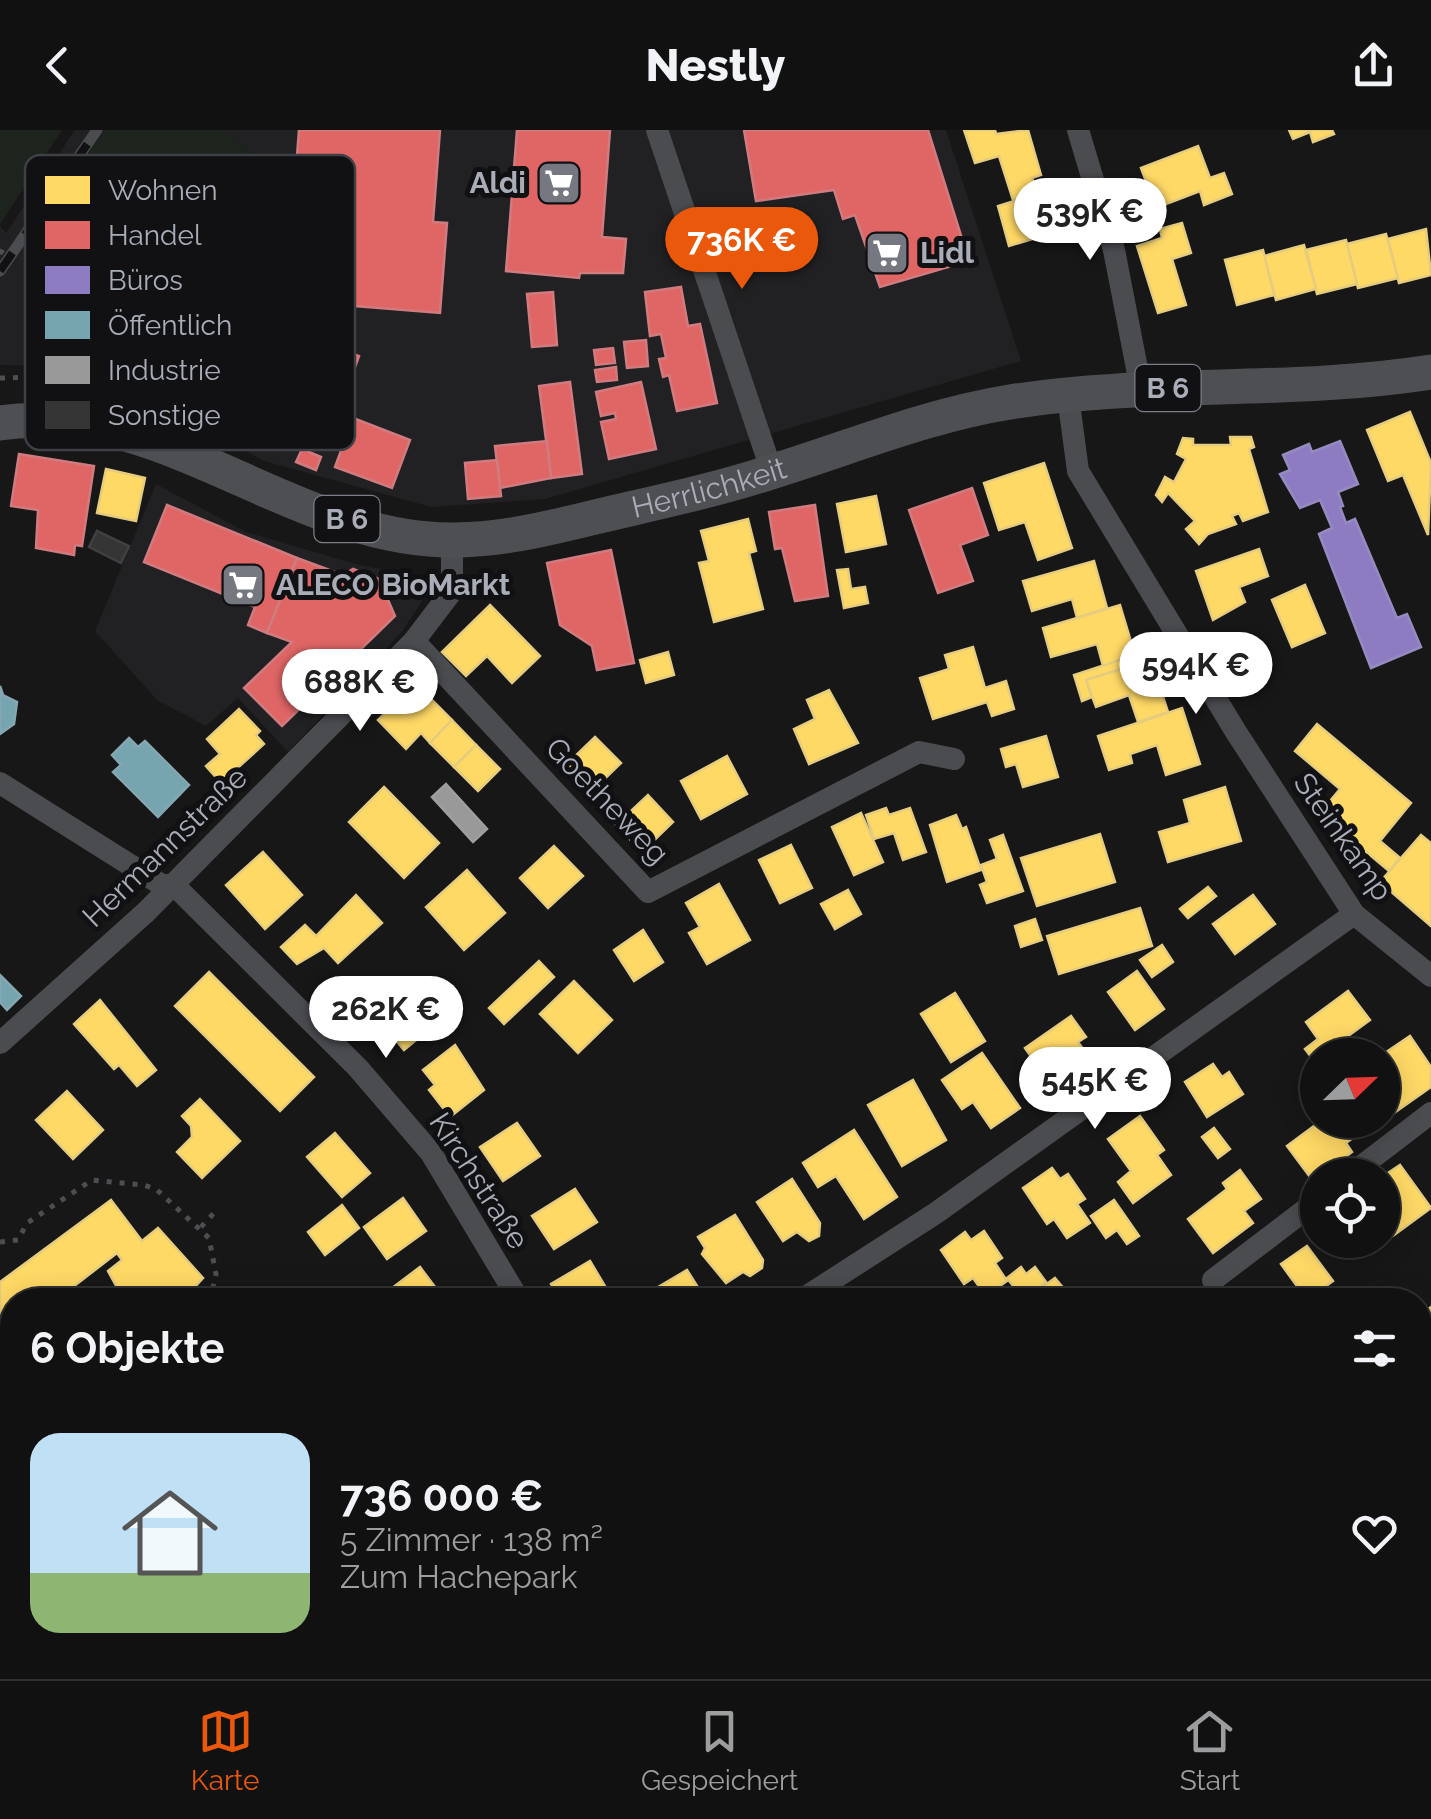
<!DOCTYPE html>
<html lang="de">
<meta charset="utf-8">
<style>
:root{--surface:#111;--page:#1a1a1a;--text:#f1f3f6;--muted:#9c9d9f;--line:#303131;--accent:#ea580c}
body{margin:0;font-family:Raleway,sans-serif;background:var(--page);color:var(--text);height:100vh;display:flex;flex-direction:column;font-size:38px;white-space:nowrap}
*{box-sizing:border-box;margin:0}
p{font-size:32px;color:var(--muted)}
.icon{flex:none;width:55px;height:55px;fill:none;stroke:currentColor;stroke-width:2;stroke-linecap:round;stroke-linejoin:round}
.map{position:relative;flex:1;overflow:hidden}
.drawer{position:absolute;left:0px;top:1158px;width:1432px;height:392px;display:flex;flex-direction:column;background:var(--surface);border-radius:40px 40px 0 0;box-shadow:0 5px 25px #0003,0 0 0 2px var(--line)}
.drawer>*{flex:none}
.needle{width:65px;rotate:67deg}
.controls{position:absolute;left:1300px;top:908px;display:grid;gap:20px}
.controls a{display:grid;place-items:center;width:100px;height:100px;border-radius:50%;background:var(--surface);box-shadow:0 5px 25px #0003,0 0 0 2px var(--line);font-size:50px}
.price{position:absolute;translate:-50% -85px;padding:0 22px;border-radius:35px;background:#fff;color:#222;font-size:32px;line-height:65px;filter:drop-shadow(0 2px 5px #0008)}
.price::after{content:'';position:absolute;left:50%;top:60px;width:30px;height:22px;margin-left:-15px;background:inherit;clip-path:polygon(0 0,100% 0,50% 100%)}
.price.on{background:var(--accent);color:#fff}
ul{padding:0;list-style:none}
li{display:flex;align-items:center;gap:30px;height:250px;padding:0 30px}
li+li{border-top:2px solid var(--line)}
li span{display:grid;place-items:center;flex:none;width:280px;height:200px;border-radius:30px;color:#555}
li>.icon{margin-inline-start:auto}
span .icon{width:120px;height:120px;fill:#fffc;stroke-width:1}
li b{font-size:42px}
h2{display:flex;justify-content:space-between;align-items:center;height:120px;padding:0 30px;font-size:42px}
header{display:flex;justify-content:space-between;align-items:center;height:130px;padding:0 30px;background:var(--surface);font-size:45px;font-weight:800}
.dock{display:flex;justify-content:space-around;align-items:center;height:140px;border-top:2px solid var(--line);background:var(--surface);font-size:28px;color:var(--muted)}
.dock a{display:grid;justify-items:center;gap:5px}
.dock .on{color:var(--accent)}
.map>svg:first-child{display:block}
.built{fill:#212123}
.green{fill:#1d241e}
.homes{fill:#ffd966;stroke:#e5cc7f;stroke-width:2.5}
.shops{fill:#e06666;stroke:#cf7b7f;stroke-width:2.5}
.offices{fill:#8e7cc3;stroke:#968bc0;stroke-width:2.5}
.public{fill:#76a5af;stroke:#85a7b2;stroke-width:2.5}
.industry{fill:#999;stroke:#9e9fa2;stroke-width:2.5}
.building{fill:#353536;stroke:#3f4043;stroke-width:2.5}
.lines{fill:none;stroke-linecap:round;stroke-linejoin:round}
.path{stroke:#4d4e52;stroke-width:5;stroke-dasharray:5 8;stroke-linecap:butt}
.street{stroke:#4b4c50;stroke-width:22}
.primary{stroke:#4d4f52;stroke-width:35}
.rail-casing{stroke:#4b4c4f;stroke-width:11}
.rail{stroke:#111113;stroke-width:8;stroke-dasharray:22;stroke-linecap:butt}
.labels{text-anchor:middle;stroke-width:10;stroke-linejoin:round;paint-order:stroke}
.shield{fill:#111113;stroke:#7b7e86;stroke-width:2.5}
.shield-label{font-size:28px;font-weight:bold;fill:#a8adb8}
.poi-label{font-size:30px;font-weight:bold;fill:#a8adb8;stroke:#111113;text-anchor:start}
.street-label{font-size:30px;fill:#a8adb8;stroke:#111113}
.key{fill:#111113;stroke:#3e4045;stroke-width:2.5}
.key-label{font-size:28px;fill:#a8adb8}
</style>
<header><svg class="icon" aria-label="back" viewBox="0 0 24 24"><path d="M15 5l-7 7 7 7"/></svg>Nestly<svg class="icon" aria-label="share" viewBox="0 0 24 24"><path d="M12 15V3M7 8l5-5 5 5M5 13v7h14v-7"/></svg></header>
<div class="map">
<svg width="1431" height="1549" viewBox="0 0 1431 1549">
<rect width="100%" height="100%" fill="#171717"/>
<g class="built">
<path d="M75,0h871l75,231 -476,138 -114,8 -167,-46 -73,-40 -138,-55 -53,-1v-139l6,7z"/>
<path d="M156,354l90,48 113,33 60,11 6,21 -24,36 -113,119 -50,-54 -32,28 -49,-26 -62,-69z"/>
</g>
<g class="green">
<path d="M0,0h62l-62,94z"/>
<path d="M105,0h116l50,36 -4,12 -136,-1 -2,39 -79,-5z"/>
</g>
<g class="homes">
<path d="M964,0h31l1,4 32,-4 13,45 -9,3 5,15 -24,7 -14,-44 -24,7z"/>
<path d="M1289,0h43l2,4 -21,8 -3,-10 -17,7z"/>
<path d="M1198,16l12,32 14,-5 8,21 -28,11 -4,-14 -44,17 -15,-40z"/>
<path d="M1054,59l12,40 -57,17 -11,-40z"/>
<path d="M1182,93l9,30 -19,6 14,46 -28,8 -21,-67 25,-8 -2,-9z"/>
<path d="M1426,99l5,46 -32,8 -11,-44z"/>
<path d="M1386,104l12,44 -40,10 -11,-44z"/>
<path d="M1346,110l11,44 -40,10 -11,-44z"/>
<path d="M1304,115l12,44 -40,11 -12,-44z"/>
<path d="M1263,120l11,45 -37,10 -12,-45z"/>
<path d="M1410,282l21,51 -3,72 -25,-60 -15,6 -21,-51z"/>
<path d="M1230,307h21l3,10 -5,2 19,63 -25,9 -4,-8 -7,3 4,8 -28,10 -9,10 -13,-15 9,-8 -27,-28 -6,9 -6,-7 9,-18 9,5 12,-23 -9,-5 6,-16 10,1v6h38z"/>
<path d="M1044,333l28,85 -34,12 -13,-38 -26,8 -15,-47z"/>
<path d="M106,339l39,9 -9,43 -39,-8z"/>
<path d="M876,366l10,48 -40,8 -9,-48z"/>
<path d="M748,389l8,32 -7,2 14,56 -49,13 -15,-59 10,-2 -8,-30z"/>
<path d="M1259,419l9,27 -29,11 6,15 -32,18 -17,-49z"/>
<path d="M1094,431l13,47 -30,10 -5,-19 -40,12 -9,-30z"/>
<path d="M848,439l3,20 14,-2 3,16 -24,5 -7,-38z"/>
<path d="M1305,455l20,48 -33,14 -20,-47z"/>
<path d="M490,475l50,51 -28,27 -25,-27 -21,20 -24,-24z"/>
<path d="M1120,475l15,50 -32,11 -6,-22 -46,13 -8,-29z"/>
<path d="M973,517l12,41 21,-7 8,28 -22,7 -5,-14 -54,17 -13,-41 29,-9 -4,-14z"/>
<path d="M668,522l6,23 -28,8 -6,-23z"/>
<path d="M1135,525l2,9 -51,16 6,17 -10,4 -8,-26z"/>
<path d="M1151,530l17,52 -30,10 -9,-27 -33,12 -10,-27z"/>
<path d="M415,553l37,37 -22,23 -9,-10 -15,16 -28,-29z"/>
<path d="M829,560l29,53 -49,21 -15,-35 21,-10 -8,-19z"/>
<path d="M1182,578l18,56 -34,11 -9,-30 -27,9 2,9 -23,7 -11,-34z"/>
<path d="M239,579l21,22 -4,4 8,9 -43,39 -15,-17 14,-12 -13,-15z"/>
<path d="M452,590l24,25 -22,22 -24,-24z"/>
<path d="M1317,594l94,79 -31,38 20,17 -11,13 -69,-58 20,-24 -45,-38z"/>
<path d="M1046,606l12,41 -35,10 -7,-23 -10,3 -5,-18z"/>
<path d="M595,607l26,26 -32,31 -25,-27z"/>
<path d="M476,615l24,24 -22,22 -24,-24z"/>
<path d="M727,626l20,38 -46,25 -20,-38z"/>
<path d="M384,657l55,56 -35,35 -55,-56z"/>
<path d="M1225,657l16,54 -73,21 -9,-30 31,-9 -6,-23z"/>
<path d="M648,665l25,27 -31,30 -26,-27z"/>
<path d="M886,678l3,7 21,-7 16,44 -23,8 -9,-27 -20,6 -8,-24z"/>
<path d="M861,683l22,49 -29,13 -22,-48z"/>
<path d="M956,685l6,14 4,-2 15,43 -34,12 -17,-57z"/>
<path d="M1100,704l15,48 -78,24 -16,-48z"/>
<path d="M1003,705l20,56 -36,12 -7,-18 7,-3 -6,-17 16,-6 -7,-19z"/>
<path d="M1421,705l10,8v83l-51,-44z"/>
<path d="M791,715l21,43 -32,15 -21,-43z"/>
<path d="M554,716l29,30 -35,32 -28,-30z"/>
<path d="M263,722l39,43 -37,34 -39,-44z"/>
<path d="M467,740l38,43 -41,37 -38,-43z"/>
<path d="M719,754l31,56 -43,24 -18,-31 11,-6 -14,-24z"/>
<path d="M1208,757l8,9 -28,22 -8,-9z"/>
<path d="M848,760l13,24 -26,15 -14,-25z"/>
<path d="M356,765l26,28 -44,40 -14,-15 -27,16 -16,-17 24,-22 11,11z"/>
<path d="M1253,765l22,29 -40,30 -22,-30z"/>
<path d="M1140,778l12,38 -93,28 -12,-38z"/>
<path d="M1035,789l7,21 -21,7 -6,-21z"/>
<path d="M643,800l20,32 -29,19 -20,-31z"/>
<path d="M1162,815l11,17 -21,15 -12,-17z"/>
<path d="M539,831l15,16 -50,47 -15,-16z"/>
<path d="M1137,841l27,38 -29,21 -27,-38z"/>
<path d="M209,842l105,105 -34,34 -105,-105z"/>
<path d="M574,851l38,39 -34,33 -38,-39z"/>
<path d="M1348,861l22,29 -41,30 4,5h-15v11l-13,-17 13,-10 -12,-17z"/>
<path d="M414,862l24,30 -34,28 -24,-29z"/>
<path d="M955,863l30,48 -34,21 -30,-48z"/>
<path d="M100,870l56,70 -19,16 -18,-21 -5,4 -40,-45z"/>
<path d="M1071,886l15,21 -8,5 7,10 -8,5 7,9 -31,22 -28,-40z"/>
<path d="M1410,906l21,31v20l-37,26 -12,-17v-41z"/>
<path d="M455,915l29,45 -34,27 -21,-27 6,-5 -12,-15z"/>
<path d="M982,923l38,55 -29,20 -18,-26 -11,7 -20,-29z"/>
<path d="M1213,934l9,13 7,-5 14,22 -36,23 -22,-35z"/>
<path d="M913,950l33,60 -44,26 -34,-61z"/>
<path d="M67,961l36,39 -30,29 -37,-39z"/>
<path d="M200,969l40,42 -38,37 -25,-26 15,-15 -1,-11 -9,-10z"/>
<path d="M1140,986l24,34 -7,5 14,20 -38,28 -15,-21 13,-11 -23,-32z"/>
<path d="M1322,990h36l7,9 -19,14 6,9 -39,29 -26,-35z"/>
<path d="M517,993l23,33 -37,25 -23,-34z"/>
<path d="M1214,998l16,21 -12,9 -16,-21z"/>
<path d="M854,1000l43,67 -33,22 -28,-43 -18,11 -15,-24z"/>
<path d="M335,1003l35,40 -28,24 -35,-40z"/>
<path d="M1400,1035l31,43 -41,30 -8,-10v-51z"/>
<path d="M1052,1038l8,11 8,-5 17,25 -8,5 13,19 -23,15 -13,-19 -7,5 -24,-36z"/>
<path d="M1240,1040l21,29 -17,12 9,12 -40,30 -25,-34 39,-30 -4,-6z"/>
<path d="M792,1049l28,44 -1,13 -10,5 -12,-9 -14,9 -26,-39z"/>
<path d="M575,1059l22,33 -43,27 -22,-33z"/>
<path d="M403,1068l23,33 -39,28 -23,-32z"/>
<path d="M111,1070l31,41 16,-13 45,50 -20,22h-59l-16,-29 14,-11 -5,-7 -61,47h-44v33l-4,4 4,6v82l-7,5 -5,-8v-140z"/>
<path d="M1114,1070l25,36 -12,8 -10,-14 -11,8 -15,-22z"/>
<path d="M342,1075l17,23 -34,27 -17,-23z"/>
<path d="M735,1085l28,45 -1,8 -12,8 -7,-4 -17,11 -24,-29 3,-6 -7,-11z"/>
<path d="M984,1101l18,27 -7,5 12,18 -21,15 -13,-18 -9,6 -23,-34 24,-18 6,8z"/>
<path d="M1307,1116l26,35 -26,19 -26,-36z"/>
<path d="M590,1131l18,30 -15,9h-33l-9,-16z"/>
<path d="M420,1137l24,32 -64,1 4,-6z"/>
<path d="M1021,1137l5,7 9,-7 11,15 -23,17 -16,-21z"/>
<path d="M687,1140l19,30h-44l-7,-11z"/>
<path d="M1055,1148l11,13 -11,9 -11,-14z"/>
<path d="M1431,1177v47l-11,-15v-24z"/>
<path d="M91,1538h43l-19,11h-17z"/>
<path d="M324,1538h84l5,6 -7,5h-81l5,-3z"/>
<path d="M830,1538h35l-15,11h-11z"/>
<path d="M1018,1538h34l-13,11h-29l-2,-3z"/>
<path d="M1151,1538h19l10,11h-42z"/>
</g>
<g class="shops">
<path d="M299,0h141l-7,92 14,1 -7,90 -172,-14 1,-15 18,1z"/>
<path d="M517,0h93l-8,107 24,2 -3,34h-43l-1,5 -73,-7z"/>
<path d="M744,0h184l41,131 -89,26 -25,-72 -12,4 -9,-29 -78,11z"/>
<path d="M681,157l7,39 12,-2 17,79 -40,8 -8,-36 -6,2 -4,-18 7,-1 -5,-24 -11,2 -5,-44z"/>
<path d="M553,162l4,53 -25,2 -5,-53z"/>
<path d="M306,208l53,18 -17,47 -8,-3 -21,48 -40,-13z"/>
<path d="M646,210l2,26 -21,2 -3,-26z"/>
<path d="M613,218l2,15 -19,2 -2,-15z"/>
<path d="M616,237l1,13 -20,2 -2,-12z"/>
<path d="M570,252l12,92 -31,4 -12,-92z"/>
<path d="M641,252l15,67 -47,10 -8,-37 15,-3 -1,-6 -14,3 -5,-24z"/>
<path d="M353,288l57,22 -18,48 -57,-21z"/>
<path d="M547,311l4,37 -51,10 -5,-42z"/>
<path d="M302,319l19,8 -5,13 -20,-8z"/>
<path d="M19,324l75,12 -12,80 -7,-1 -1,10 -38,-7 2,-38 -27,-4z"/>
<path d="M497,330l4,36 -33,3 -3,-36z"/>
<path d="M972,358l16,47 -28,10 13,36 -35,12 -29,-83z"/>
<path d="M167,375l130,53 -30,75 -19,-8 7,-18 -111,-45z"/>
<path d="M815,375l13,91 -33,5 -13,-53 -7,1 -6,-37z"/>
<path d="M611,420l23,113 -37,7 -5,-24 -32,-21 -13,-62z"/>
<path d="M297,428l46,17 10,-6 26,10 16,37 -113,110 -38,-38 48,-46 -25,-9z"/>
</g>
<path class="offices" d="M1340,311l18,43 -20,8 5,14 -3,1 6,16 9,-4 42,99 10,-4 14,33 -50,21 -52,-134 13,-6 -12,-28 -20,8 -20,-34 10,-4 -7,-15 26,-11 3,8z"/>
<g class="public">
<path d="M0,556l3,9 14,7 -3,22 -14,10z"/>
<path d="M129,608l9,9 7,-6 44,44 -31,32 -45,-45 8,-7 -9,-10z"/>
<path d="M0,845l21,21 -14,14 -7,-8z"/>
<path d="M576,1538h115l-17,11h-93z"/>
</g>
<path class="industry" d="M446,654l41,45 -14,13 -41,-45z"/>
<path class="building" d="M97,401l32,15 -8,17 -32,-16z"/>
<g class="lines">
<g class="path">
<path d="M0,124l7,-11"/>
<path d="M0,248l44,-1 31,14"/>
<path d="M201,1097l13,-14"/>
<path d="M0,1112l18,-2 9,-17 65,-43 51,5 13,4 53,49 7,36 -6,26"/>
<path d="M0,1311l12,6"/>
<path d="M491,1549l9,-9 47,9"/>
</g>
<g class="street">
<path d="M657,0l115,342"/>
<path d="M1078,0l36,120 27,139"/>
<path d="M1068,266l10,75 158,261 118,182 77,62"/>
<path d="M414,511l234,251 271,-140 35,7"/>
<path d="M0,653l162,102h12"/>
<path d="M174,755l184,183 73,85 88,147"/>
<path d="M0,913l146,-131 268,-271 38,-50v-50"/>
<path d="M1350,1045l81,-62"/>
<path d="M1213,1150l105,-80"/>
<path d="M801,1170l135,-87 418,-299"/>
<path d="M1420,1293l11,-9"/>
<path d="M727,1538l5,11"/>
<path d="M198,1549l19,-11"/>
<path d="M1098,1549l11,-11"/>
</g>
<path class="primary" id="s1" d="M0,293c164,-23 295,119 454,117 49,0 95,-12 141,-23 59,-14 118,-26 176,-45 78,-24 157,-57 239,-70 139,-22 282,-8 421,-30"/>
<defs>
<path id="rail" d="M0,141l97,-141"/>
</defs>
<use href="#rail" class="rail-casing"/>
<use href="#rail" class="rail"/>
</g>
<defs>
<symbol id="supermarket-square" viewBox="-11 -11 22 22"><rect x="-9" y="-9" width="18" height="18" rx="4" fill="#757880" stroke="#111113"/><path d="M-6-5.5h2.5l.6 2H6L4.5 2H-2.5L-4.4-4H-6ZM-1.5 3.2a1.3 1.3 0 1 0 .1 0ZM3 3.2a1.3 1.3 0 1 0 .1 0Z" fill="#fff"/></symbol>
</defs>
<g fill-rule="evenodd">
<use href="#supermarket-square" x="534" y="28" width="50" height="50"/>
<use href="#supermarket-square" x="862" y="98" width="50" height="50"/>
<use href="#supermarket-square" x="218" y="430" width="50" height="50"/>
</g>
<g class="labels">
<g class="shield">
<rect x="1135.5" y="235" width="65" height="46" rx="8"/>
<rect x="314.5" y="366" width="65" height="46" rx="8"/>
</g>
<g class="shield-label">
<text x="1168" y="268">B 6</text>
<text x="347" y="399">B 6</text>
</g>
<g class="poi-label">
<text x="526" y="63" text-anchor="end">Aldi</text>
<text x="920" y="133">Lidl</text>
<text x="276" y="465">ALECO BioMarkt</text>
</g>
<g class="street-label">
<text dy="10" stroke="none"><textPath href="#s1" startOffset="735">Herrlichkeit</textPath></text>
<text transform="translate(607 671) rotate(46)" y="10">Goetheweg</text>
<text transform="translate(1343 707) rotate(55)" y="10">Steinkamp</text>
<text transform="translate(165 717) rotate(-44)" y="10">Hermannstraße</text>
<text transform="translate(479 1051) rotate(57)" y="10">Kirchstraße</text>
</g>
</g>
<rect x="25" y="25" width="330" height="295" rx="15" class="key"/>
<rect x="45" y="46" width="45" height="28" fill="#ffd966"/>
<rect x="45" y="91" width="45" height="28" fill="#e06666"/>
<rect x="45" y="136" width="45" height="28" fill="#8e7cc3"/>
<rect x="45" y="181" width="45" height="28" fill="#76a5af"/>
<rect x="45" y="226" width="45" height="28" fill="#999"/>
<rect x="45" y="271" width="45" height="28" fill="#353536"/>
<g class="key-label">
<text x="108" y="70">Wohnen</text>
<text x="108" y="115">Handel</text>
<text x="108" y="160">Büros</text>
<text x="108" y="205">Öffentlich</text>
<text x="108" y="250">Industrie</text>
<text x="108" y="295">Sonstige</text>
</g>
</svg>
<div class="controls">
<a><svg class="needle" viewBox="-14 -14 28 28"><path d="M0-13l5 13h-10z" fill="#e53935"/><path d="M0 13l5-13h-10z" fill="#9c9d9f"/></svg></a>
<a><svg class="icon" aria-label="locate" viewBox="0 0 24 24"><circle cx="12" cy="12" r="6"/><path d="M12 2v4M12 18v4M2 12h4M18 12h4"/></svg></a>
</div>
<b class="price" style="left:1090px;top:133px">539K €</b>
<b class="price on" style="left:742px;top:162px">736K €</b>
<b class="price" style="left:1196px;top:587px">594K €</b>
<b class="price" style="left:360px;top:604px">688K €</b>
<b class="price" style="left:386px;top:931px">262K €</b>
<b class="price" style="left:1095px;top:1002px">545K €</b>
<section class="drawer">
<h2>6 Objekte<svg class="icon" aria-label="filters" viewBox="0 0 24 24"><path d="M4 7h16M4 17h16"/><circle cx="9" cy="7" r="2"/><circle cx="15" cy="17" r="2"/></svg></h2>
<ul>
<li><span style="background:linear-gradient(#bfe0f5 70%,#8fb573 0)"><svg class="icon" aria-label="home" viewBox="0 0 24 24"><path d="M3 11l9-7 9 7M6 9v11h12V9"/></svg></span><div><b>736 000 €</b><p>5 Zimmer · 138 m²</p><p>Zum Hachepark</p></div><svg class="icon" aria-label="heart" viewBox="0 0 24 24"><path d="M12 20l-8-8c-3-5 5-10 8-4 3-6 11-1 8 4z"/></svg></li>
</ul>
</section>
</div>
<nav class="dock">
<a class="on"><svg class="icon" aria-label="map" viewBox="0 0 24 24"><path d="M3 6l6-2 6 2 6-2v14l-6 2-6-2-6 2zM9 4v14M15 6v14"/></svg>Karte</a>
<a><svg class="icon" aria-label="saved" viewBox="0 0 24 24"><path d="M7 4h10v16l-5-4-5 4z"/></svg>Gespeichert</a>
<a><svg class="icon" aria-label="home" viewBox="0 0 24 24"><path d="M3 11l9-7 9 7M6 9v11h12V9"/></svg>Start</a>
</nav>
